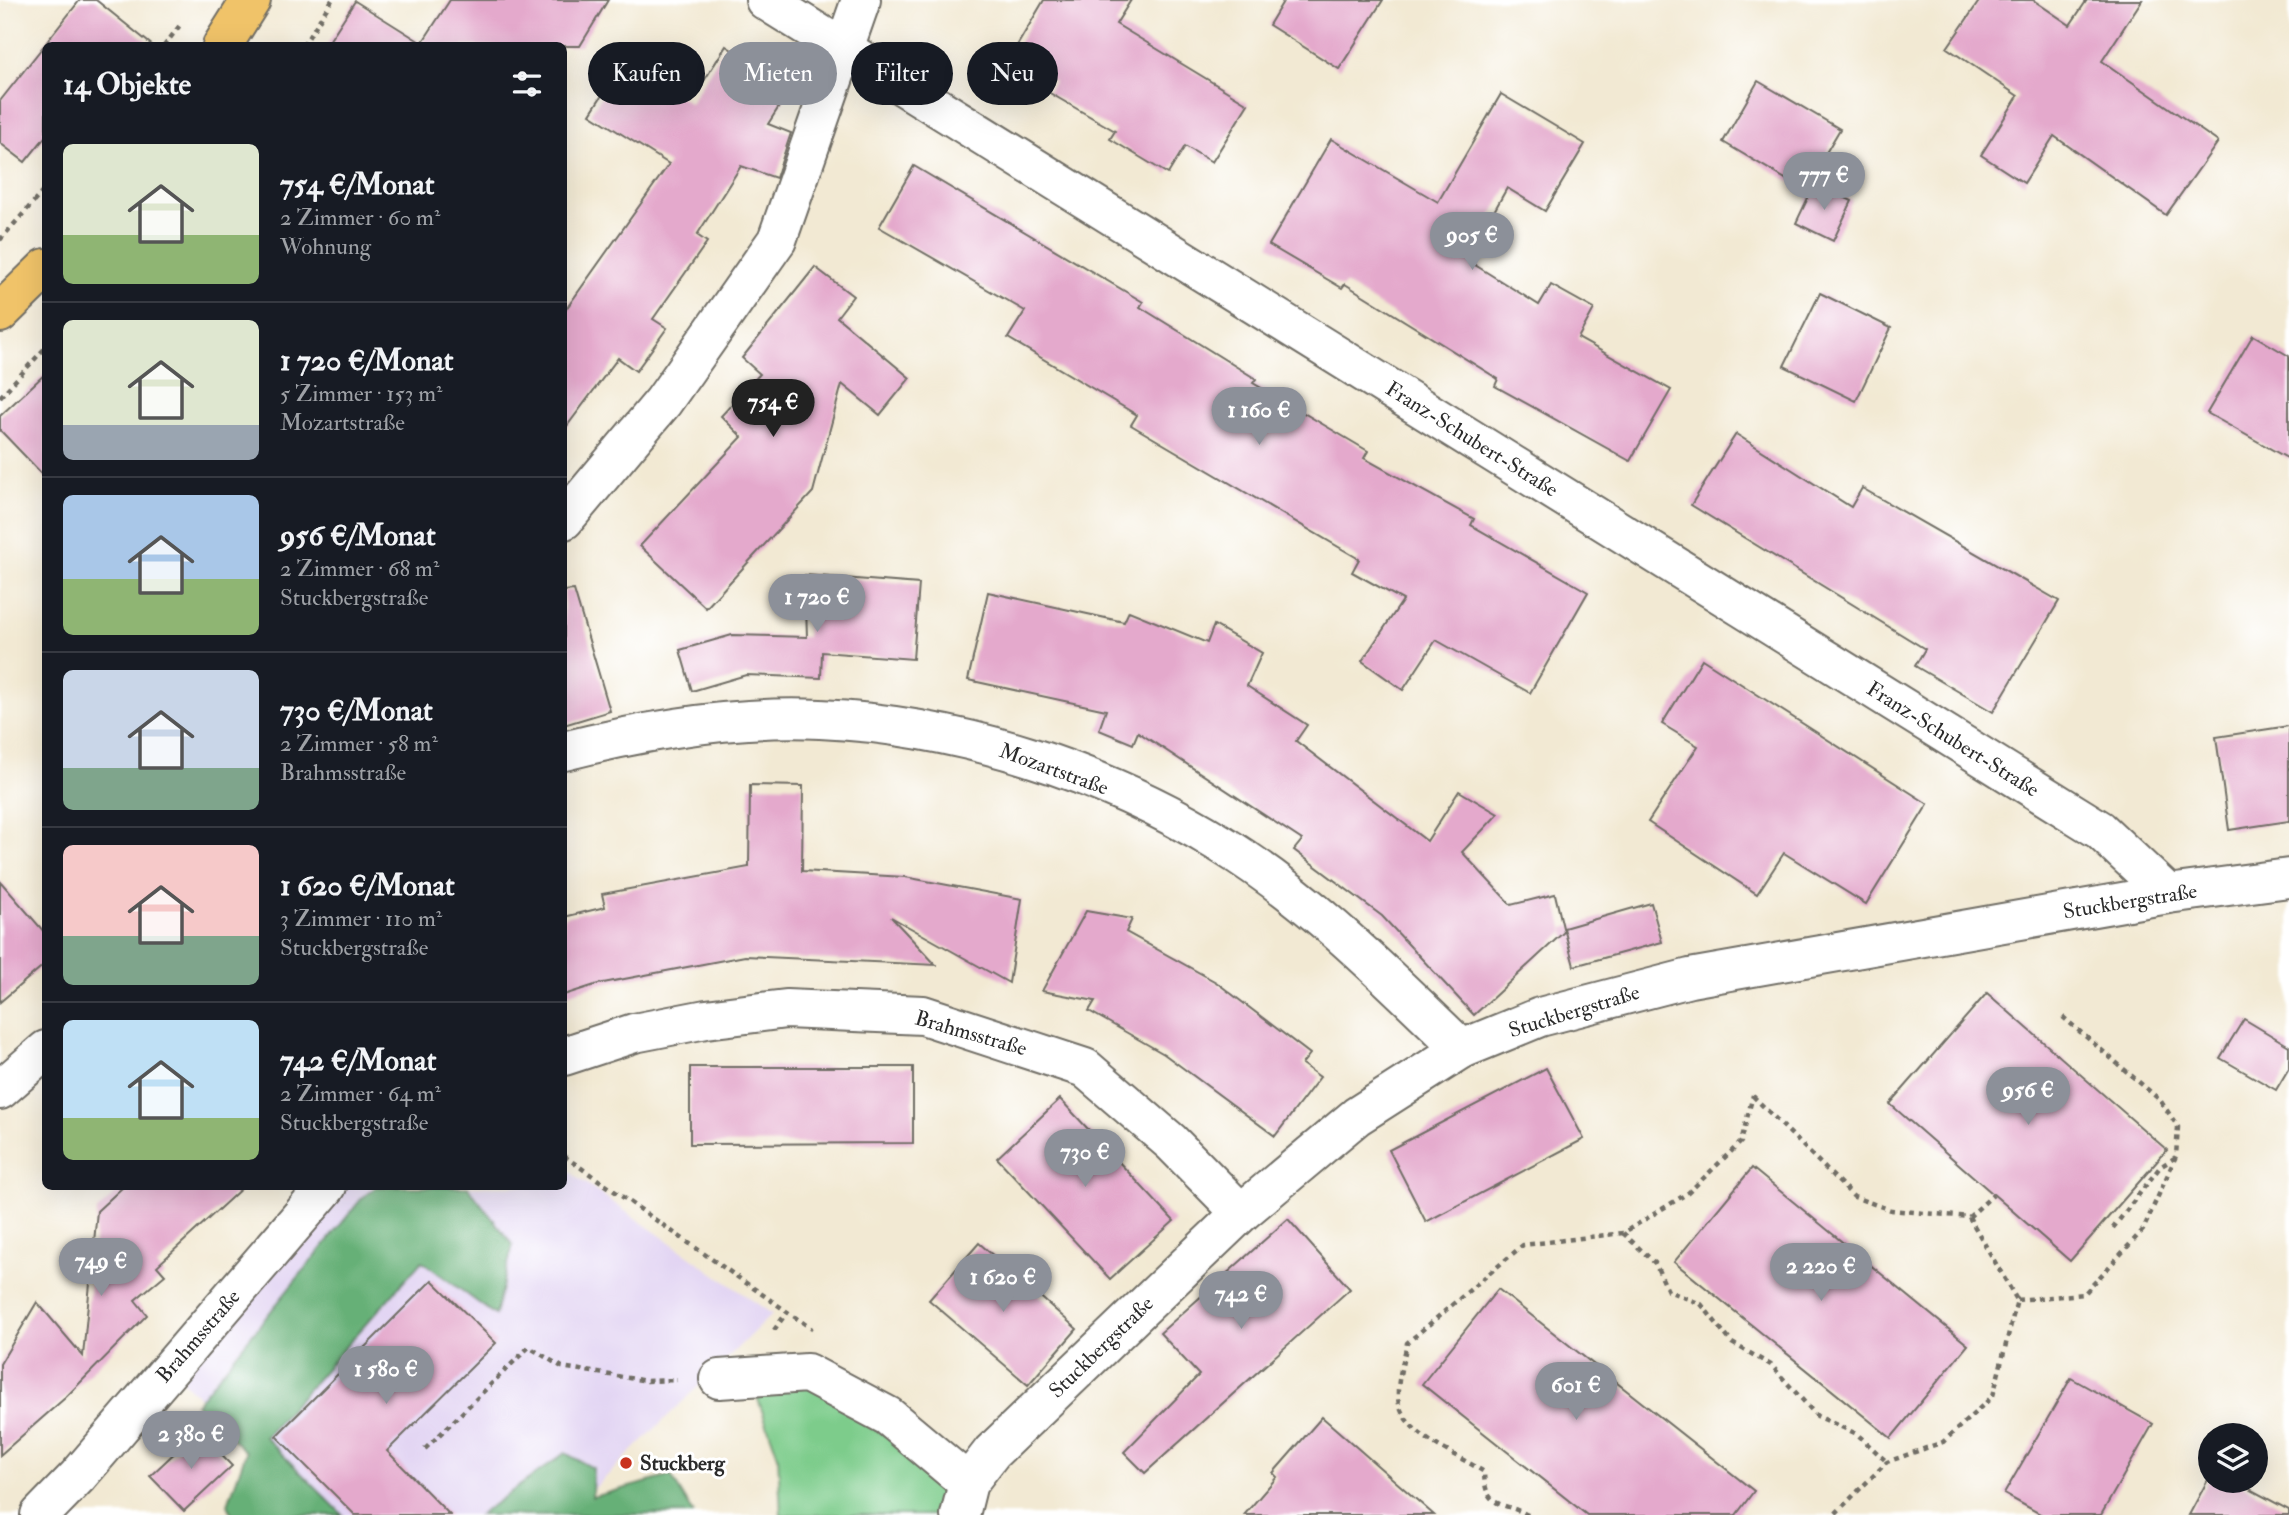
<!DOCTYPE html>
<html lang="de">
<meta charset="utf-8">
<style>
:root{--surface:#171b24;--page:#242831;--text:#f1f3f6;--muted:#9ea1a6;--line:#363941;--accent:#8c9099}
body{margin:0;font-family:"IM FELL Double Pica",serif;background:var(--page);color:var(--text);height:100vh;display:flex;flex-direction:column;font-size:26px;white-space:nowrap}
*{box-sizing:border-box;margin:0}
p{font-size:23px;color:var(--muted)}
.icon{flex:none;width:38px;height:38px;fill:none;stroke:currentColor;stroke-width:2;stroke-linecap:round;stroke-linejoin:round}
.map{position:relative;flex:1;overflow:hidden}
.details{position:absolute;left:42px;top:42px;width:525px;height:1148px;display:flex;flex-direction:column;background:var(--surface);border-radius:10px;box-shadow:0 7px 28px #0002}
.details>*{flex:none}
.top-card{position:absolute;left:588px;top:42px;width:665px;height:63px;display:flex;gap:14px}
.tools{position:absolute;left:2198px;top:1423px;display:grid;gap:14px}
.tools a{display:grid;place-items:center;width:70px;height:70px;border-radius:50%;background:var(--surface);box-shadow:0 7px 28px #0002;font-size:35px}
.price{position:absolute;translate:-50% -60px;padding:0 16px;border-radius:24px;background:var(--accent);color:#fff;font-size:23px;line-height:46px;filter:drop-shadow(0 2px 4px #0008)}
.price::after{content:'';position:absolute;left:50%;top:42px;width:21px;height:16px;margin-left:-10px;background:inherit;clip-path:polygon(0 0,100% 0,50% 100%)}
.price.current{background:#222;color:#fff}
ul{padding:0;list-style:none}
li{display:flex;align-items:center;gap:21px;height:175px;padding:0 21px}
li+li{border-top:2px solid var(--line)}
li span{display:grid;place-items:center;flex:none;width:196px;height:140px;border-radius:10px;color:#555}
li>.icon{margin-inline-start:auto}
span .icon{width:84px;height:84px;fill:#fffc;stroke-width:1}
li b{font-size:30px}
h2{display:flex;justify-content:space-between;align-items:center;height:84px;padding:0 21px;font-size:30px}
.tag{padding:0 24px;border-radius:32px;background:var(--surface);box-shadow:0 7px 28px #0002;font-size:24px;line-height:63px}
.tag.current{background:var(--accent);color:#fff}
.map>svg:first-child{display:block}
.built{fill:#e2d4f3}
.green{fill:#7dcc8b;stroke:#547c5b;stroke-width:2}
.forest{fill:#66b077;stroke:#486e51;stroke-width:2}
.building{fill:#e4a9cc}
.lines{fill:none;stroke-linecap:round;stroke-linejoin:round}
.minor-casing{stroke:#716e66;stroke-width:42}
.major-casing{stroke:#716e66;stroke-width:42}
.path{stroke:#716e66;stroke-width:4.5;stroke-dasharray:5 5;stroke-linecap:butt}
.minor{stroke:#fff;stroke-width:38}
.major{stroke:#f0c369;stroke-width:38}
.poi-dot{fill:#c8321e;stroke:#fff;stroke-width:2.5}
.labels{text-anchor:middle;stroke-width:6;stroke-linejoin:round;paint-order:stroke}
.street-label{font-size:21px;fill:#2b2b2b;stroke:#fff}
.poi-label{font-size:21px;font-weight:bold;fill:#2b2b2b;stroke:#fff;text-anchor:start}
</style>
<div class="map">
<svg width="2289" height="1515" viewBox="0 0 2289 1515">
<rect width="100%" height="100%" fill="#fff"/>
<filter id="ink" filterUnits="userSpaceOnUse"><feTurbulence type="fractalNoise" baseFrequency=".0143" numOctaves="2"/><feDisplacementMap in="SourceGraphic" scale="14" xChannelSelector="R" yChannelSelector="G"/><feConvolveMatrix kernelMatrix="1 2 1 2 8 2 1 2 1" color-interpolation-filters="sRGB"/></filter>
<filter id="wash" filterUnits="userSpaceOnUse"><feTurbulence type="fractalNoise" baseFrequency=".00686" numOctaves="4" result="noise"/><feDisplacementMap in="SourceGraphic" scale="28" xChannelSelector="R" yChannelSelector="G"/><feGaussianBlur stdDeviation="1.57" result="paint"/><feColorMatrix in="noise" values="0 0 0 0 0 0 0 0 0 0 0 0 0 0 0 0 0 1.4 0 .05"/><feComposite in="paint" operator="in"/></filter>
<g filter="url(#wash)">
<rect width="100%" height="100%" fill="#f2e9d3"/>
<path class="built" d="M564,1168l208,146 -205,201h-245l-145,-139 167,-189 220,-1z"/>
<path class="green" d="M805,1379l144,101 -5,35h-163l-3,-59 -25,-71z"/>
<g class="forest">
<path d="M376,1187h92l45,58 -18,70 -73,-54 -157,176 78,78h-111l-4,-11 18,-52 -50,-48 166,-206z"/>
<path d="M565,1453l28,15 -1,29 79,-21 23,38 -215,1z"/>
</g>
<g id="blocks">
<g class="building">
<path d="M80,0h16l57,46h-107v90l-21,26 -25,-19v-42z"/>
<path d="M450,0h158l-28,46h-254l29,-45 67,42z"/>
<path d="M1044,0h87l-15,24 132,80 -36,58 -27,-16 -17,28 -58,-35 5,-8 -67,-39 6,-11 -43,-25z"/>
<path d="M1284,0h99l-44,69 -70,-44z"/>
<path d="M1980,0h53l37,25 17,-25h55l-40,61 116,81 -52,73 -112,-79 -30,47 -43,-28 37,-59 -71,-48z"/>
<path d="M726,46l65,42 -23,36 23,9 -15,45 -35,-12 -44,69 10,7 -54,77 14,9 -31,43 -18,-13 -54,72v-118l105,-148 -79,-50 34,-53 66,42z"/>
<path d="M1758,81l82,48 -36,61 -81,-48z"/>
<path d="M1501,94l84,50 -40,67 -38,-23 -40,72 72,45 12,-20 43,24 -16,29 93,52 -41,71 -135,-75 3,-7 -153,-95 -3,4 -73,-43 62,-106 107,63z"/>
<path d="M914,166l229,136 -3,5 116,72 -3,4 115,68 -4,7 110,61 -3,6 117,67 -58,101 -94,-53 -33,50 -41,-29 41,-61 -51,-28 7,-13 -228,-134 6,-10 -129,-77 17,-27 -146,-84z"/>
<path d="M1815,183l37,18 -19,40 -37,-18z"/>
<path d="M815,267l38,29 -16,21 73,61 -30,37 -38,-31 -29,108 -107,116 -66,-62 102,-109 -21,-21 39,-42 -18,-16z"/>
<path d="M1820,293l71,35 -35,73 -72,-35z"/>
<path d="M2253,335l36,21v103l-82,-46z"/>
<path d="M46,373v105l-46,-48v-14z"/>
<path d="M1736,434l115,73 11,-19 197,113 -66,111 -78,-46 10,-17 -234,-144z"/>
<path d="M805,575l114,9 -6,75 -91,-7 -1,26 -75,-3 -54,16 -12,-41 52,-15 75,2z"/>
<path d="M574,590l36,121 -46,14v-134z"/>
<path d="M988,592l136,30 5,-11 78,32 7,-18 48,28 -15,33 60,39 -11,16 131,100 32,-50 39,23 -36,38 49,53 44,-11 9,38 -90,83 -92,-99 -88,-66 8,-10 -164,-108 -5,12 -34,-14 7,-20 -138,-30z"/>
<path d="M1702,659l226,145 -62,100 -82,-51 -27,41 -109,-72 50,-76 -36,-22z"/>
<path d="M2289,726v95l-60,9 -13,-93z"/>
<path d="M750,785l53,1 -1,85 103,6 117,22 -13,84 -118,-66 45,48 -191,-9 -147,28 -34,11v-78l41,-10 -3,-13 147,-27z"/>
<path d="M0,881l46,53v29l-46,39z"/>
<path d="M1651,903l11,39 -88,24 -10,-38z"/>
<path d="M1086,911l46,8 -6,13 90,50 94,72 -8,10 18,13 -45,59 -111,-82 -75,-43 6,-10 -53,-10z"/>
<path d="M1987,993l180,157 -97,111 -180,-157z"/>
<path d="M2244,1019l45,27v22l-13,22 -56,-32z"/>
<path d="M690,1067h223v76l-223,1z"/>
<path d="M1546,1068l38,71 -158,83 -37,-72z"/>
<path d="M1060,1099l114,122 -64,58 -113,-121z"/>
<path d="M1752,1168l216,177 -77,93 -217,-176z"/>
<path d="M124,1186h120l-87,80 8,9 -30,25 12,15 -82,83 -65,57v-91l37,-62 46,54 14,-145z"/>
<path d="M1288,1219l62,70 -205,184 -21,-21 75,-77 -39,-42z"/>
<path d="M979,1243l98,86 -49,56 -99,-85z"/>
<path d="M432,1280l64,63 -109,108 63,64h-95l-79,-79z"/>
<path d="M1498,1289l256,202 -18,24h-149l-165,-131z"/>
<path d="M2071,1378l82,46 -52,91h-59l-38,-21z"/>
<path d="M1322,1417l112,98h-190l33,-38 -4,-4z"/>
<path d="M198,1431l34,35 -48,45 -34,-35z"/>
<path d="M2210,1476v4h23l56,30v5h-100z"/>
</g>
</g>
</g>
<g filter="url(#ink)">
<use href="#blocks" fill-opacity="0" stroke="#716e66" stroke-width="2"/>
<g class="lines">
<defs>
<g id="minor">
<path d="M765,0l1335,830 68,64"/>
<path d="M564,520l99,-118 114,-162 84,-240"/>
<path d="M564,751c82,-21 170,-36 256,-32 138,6 283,52 401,125 90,55 165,132 241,205"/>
<path d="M564,1056l70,-23 72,-14 80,-10 137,6 162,53 86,74 70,71"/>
<path d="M0,1090l46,-40"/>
<path d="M719,1379l88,-6 81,43 80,67"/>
<path d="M40,1515l38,-39 249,-290"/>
<path d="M960,1515l8,-32 24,-31 249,-239 116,-97 105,-67 78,-32 150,-39 478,-84 121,-16"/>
</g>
<g id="major">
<path d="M222,46l29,-46"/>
<path d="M0,313l46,-45"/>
</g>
</defs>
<use href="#minor" class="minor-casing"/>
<use href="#major" class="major-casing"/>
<g class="path">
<path d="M164,46l17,-22"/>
<path d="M303,46l29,-46"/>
<path d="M0,240l46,-52"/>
<path d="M0,397l46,-50"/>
<path d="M1753,1096l101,101 37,13 78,7 48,83 -24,96 -50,46 -56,20 -53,53"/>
<path d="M564,1156l248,173"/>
<path d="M1969,1217l24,-22"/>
<path d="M2113,1228l47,-61 16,-10"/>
<path d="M1623,1233l32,30 13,28 33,13 31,39 39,22 46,51 40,18 30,28"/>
<path d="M2017,1300l67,-6 59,-64 33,-74 2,-29 -18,-27 -97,-83"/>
<path d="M774,1330l14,-19"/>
<path d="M425,1449l104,-102 33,20 85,14 30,-1"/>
<path d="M1528,1515c-26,-14 -43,-5 -44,-43 -28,-19 -84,-37 -86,-75 -1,-17 6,-38 9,-54l116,-98 100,-12 65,-40 53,-51 12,-47"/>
</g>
<use href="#minor" class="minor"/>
<use href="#major" class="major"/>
</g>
</g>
<circle class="poi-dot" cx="626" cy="1463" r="7"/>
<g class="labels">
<g class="street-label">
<text transform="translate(1472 439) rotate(32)" y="7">Franz-Schubert-Straße</text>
<text transform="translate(1953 739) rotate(32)" y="7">Franz-Schubert-Straße</text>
<text transform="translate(1054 769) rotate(20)" y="7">Mozartstraße</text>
<text transform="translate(2130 901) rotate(-9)" y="7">Stuckbergstraße</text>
<text transform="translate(1574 1011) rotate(-17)" y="7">Stuckbergstraße</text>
<text transform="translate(971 1033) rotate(16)" y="7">Brahmsstraße</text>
<text transform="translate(198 1336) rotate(-49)" y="7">Brahmsstraße</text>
<text transform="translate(1101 1347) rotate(-44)" y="7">Stuckbergstraße</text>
</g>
<g class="poi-label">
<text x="640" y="1470">Stuckberg</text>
</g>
</g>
</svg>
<div class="tools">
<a><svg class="icon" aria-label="layers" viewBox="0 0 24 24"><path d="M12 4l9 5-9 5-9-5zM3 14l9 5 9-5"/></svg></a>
</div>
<b class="price" style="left:1824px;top:212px">777 €</b>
<b class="price" style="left:1472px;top:272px">905 €</b>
<b class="price current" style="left:773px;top:439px">754 €</b>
<b class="price" style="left:1259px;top:447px">1 160 €</b>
<b class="price" style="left:817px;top:634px">1 720 €</b>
<b class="price" style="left:2028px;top:1127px">956 €</b>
<b class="price" style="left:1085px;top:1189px">730 €</b>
<b class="price" style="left:101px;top:1298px">749 €</b>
<b class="price" style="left:1821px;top:1303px">2 220 €</b>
<b class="price" style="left:1003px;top:1314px">1 620 €</b>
<b class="price" style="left:1241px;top:1331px">742 €</b>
<b class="price" style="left:386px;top:1406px">1 580 €</b>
<b class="price" style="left:1576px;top:1422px">601 €</b>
<b class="price" style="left:191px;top:1471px">2 380 €</b>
<div class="top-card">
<a class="tag">Kaufen</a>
<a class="tag current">Mieten</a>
<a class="tag">Filter</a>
<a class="tag">Neu</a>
</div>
<section class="details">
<h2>14 Objekte<svg class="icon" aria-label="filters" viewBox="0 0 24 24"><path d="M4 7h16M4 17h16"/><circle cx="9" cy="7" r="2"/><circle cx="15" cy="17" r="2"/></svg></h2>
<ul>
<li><span style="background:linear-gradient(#dfe7d0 65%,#8fb573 0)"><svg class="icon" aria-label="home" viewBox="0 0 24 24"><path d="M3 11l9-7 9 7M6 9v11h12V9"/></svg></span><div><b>754 €/Monat</b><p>2 Zimmer · 60 m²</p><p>Wohnung</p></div></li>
<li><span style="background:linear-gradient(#dfe7d0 75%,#9aa5b1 0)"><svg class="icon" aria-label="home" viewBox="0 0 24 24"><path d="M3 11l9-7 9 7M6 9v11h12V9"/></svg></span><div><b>1 720 €/Monat</b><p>5 Zimmer · 153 m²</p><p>Mozartstraße</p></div></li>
<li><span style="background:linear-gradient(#a9c7e8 60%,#8fb573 0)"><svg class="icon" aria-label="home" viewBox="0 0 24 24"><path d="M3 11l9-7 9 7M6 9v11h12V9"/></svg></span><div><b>956 €/Monat</b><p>2 Zimmer · 68 m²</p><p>Stuckbergstraße</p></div></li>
<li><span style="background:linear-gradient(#c9d6e8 70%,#7fa58c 0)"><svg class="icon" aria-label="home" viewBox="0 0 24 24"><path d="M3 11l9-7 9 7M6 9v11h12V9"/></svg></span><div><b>730 €/Monat</b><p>2 Zimmer · 58 m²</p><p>Brahmsstraße</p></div></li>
<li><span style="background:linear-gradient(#f6c9c9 65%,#7fa58c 0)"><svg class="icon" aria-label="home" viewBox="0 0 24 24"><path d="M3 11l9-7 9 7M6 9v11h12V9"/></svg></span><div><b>1 620 €/Monat</b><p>3 Zimmer · 110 m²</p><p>Stuckbergstraße</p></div></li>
<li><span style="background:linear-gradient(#bfe0f5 70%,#8fb573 0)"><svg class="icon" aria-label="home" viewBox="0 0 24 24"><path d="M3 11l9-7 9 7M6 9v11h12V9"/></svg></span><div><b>742 €/Monat</b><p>2 Zimmer · 64 m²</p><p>Stuckbergstraße</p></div></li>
</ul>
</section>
</div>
